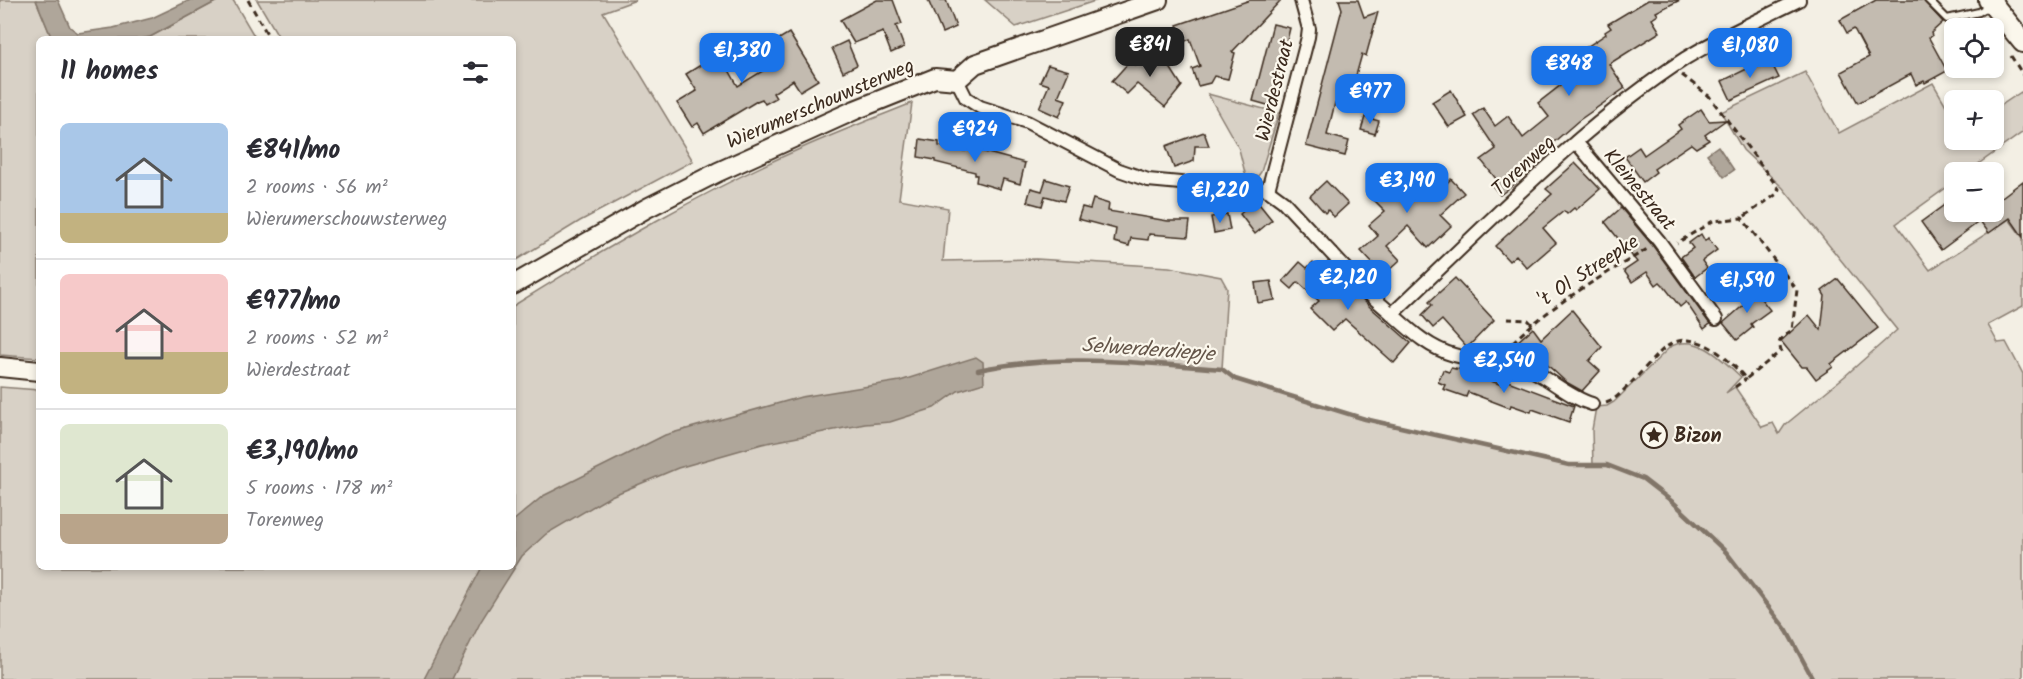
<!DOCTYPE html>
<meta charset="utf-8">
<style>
:root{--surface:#fff;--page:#f7f7f7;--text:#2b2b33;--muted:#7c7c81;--line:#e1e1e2;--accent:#1a73e8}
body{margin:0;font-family:Kalam,sans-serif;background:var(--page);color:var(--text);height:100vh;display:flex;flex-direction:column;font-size:22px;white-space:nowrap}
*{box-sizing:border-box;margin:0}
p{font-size:20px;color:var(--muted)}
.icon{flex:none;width:33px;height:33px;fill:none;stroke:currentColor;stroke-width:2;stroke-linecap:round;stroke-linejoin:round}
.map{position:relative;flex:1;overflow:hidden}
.side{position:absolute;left:36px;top:36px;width:480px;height:534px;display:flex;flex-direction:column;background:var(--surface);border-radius:9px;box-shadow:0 3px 9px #0003}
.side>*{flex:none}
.controls{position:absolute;left:1944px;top:18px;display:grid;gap:12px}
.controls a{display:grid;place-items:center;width:60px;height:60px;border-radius:9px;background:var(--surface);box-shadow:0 3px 9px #0003;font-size:30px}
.price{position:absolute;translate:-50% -51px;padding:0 14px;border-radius:12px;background:var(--accent);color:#fff;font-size:20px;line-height:39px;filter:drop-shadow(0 2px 3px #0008)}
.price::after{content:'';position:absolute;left:50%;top:36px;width:18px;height:14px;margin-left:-9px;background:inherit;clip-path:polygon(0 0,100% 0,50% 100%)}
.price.current{background:#222;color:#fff}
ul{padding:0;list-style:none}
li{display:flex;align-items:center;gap:18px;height:150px;padding:0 24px}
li+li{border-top:2px solid var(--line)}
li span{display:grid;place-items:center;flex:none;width:168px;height:120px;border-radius:9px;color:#555}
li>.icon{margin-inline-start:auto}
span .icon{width:72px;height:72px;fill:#fffc;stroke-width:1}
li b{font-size:26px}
h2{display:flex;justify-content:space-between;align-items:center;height:72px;padding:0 24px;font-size:26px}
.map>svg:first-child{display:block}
.green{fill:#d8d1c6;stroke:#8a7e72;stroke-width:1.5}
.water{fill:#afa69a;stroke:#817468;stroke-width:1.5}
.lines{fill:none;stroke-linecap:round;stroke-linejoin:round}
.stream{stroke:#817468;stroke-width:4.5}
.building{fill:#c3bbb0;stroke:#3b2a1e;stroke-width:1.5}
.lane-casing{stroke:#3b2a1e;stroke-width:10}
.street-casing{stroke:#3b2a1e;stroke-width:16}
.secondary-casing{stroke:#3b2a1e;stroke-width:22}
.primary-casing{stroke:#3b2a1e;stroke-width:24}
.path{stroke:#3b2a1e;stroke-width:3;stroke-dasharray:6 4.5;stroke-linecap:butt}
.lane{stroke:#fbf7ec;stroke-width:6}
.street{stroke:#fbf7ec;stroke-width:12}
.secondary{stroke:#fbf7ec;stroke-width:18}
.primary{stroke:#fbf7ec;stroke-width:20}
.labels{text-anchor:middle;stroke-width:4.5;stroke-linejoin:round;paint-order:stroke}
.street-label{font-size:20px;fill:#3b2a1e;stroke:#fbf7ec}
.poi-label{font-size:20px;font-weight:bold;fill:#3b2a1e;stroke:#fbf7ec;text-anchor:start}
.water-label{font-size:21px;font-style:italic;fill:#645549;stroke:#fbf7ec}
</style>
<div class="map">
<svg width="2023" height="679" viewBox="0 0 2023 679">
<rect width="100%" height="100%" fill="#f3efe4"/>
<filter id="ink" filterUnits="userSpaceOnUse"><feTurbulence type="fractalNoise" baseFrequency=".0167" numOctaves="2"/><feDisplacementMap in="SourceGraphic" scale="12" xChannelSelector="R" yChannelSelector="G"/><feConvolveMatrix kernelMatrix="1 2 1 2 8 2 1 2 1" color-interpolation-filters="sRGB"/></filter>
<g filter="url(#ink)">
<g class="green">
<path d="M0,0h36l16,39h-13v319l-39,-3z"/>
<path d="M219,0h14l23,39h-116l10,-2z"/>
<path d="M257,0h379l-33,12 90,149 -113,60 -67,41v-223h-233z"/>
<path d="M985,0h113l-82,27z"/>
<path d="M1805,72l34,61 94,-50 21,36v21h40v-30l27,-18 2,3v37l-56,40h-13v10l-58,42 34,46 79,-51 14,19v68l-35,19 10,18 8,-1 17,32v305h-2023v-292l39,3v177h474v-261c93,-58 188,-114 289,-158 36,-16 73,-30 110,-45l-13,96 49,9 -5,53 93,-2 133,8 52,10 6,11 -5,81 13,10 130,40 204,46h24l-1,-35 4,-23 11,-1 7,-4 56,-55c27,-15 53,13 71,30l-15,16 9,-6 27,40 11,-4 6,11 6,-9 60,-49 52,-46 -114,-142 -40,-38 -22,-38z"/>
<path d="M1208,94l71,19 -18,59 -3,4 -12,1 -7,-28z"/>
</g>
<g class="water">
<path d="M36,0h22l12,27 8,6 35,-5 39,-10 38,-18h29l-69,37 -10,2h-88z"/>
<path d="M1718,146l16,24 -10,7 -17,-23z"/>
<path d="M976,357l7,5 1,21 -26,8 -24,17 -44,14 -25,2 -103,20 -84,24 -67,28 -65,38 -24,22 -41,65 -29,58h-28l58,-112h31v-46l30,-25 122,-61 136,-38 99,-16z"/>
</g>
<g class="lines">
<path class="stream" d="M978,370c81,-17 162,-7 244,-1l13,10 130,40 204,46h38l36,14 31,24 52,49 61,79 26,48"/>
</g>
<g class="building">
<path d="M877,0h16l9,24 -6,2 8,21 -13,6 -8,-21 -29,11 -14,-23z"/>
<path d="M928,0h18l10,27 -14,6z"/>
<path d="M1250,0h31l-49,52 3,1 -7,26 -14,-3 -4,7 -12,3 -6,-17 8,-3 -10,-27 -7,3 -6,-17z"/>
<path d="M1339,0h19l6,17 14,-5 -12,44 -4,-2 -7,25 12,3 -7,27 -25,-6 -8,32 22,6 -4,15 -39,-10 36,-137z"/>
<path d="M1648,0h32l-24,12 2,3 -6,4 8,13 -51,32 16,24 -47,33 -31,27 2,2 -22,15 2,2 -8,6 2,2 -8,6 1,2 -16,12 -9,-11 6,-4 -16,-20 15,-11 -23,-34 10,-7 12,18 13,-10 15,22 26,-21 -11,-14 46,-36 -9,-12 31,-21 -1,-2 6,-4 -3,-4z"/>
<path d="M1876,0h47l20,22 -12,11 1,3 -3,2 18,33 -22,12 -1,-2 -8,4 -5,-11 -53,29 -17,-31 28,-15 -15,-28 -7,4 -7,-13z"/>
<path d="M1273,24l17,4 -19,78 -18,-5z"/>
<path d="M789,33l29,47 -18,11 -7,-11 -20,13 3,5 -11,6 -3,-5 -5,2 -53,32 -6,-10 -6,4 -15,-24 20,-12 -11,-17 23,-14 -4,-6 11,-7 22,39 36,-22 -10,-16z"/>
<path d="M847,41l10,24 -14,7 -11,-24z"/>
<path d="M1159,50l23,36 -17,21 -28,-23 -10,10 -15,-13 19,-21 5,5z"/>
<path d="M1769,58l10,20 -48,22 -9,-19z"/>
<path d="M1048,65l21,6 -11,26 8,3 -7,17 -20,-9 10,-23 -9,-3z"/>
<path d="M1451,90l16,27 -18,10 -17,-25z"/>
<path d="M1701,109l8,12 17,-1 -21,15 4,5 -13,8 -5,-4 -37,25 2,3 -13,10 -18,-25 14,-10 5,8 37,-26 -3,-4z"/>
<path d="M1365,117l14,4 -4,13 -14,-4z"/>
<path d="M1204,132l5,14h-14l-1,15 -20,7 -8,-22z"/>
<path d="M920,139l19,3v4l26,5 1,-4 59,16 -5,21 -17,-5 -3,10 -24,-7 1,-7h-2v-3l-40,-10v-2l-17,-3z"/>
<path d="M1575,163l25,26 -24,21 -2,-2 -7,6 -3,-3 -21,17 13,15 -29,25 -11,-13 -7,6 -14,-15 57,-52 -6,-5z"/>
<path d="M1400,164l32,33 19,-18 13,14 -24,22 11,11 -23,22 -20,-22 -21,20 13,14 -14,13 -8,-9 -3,2 -14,-15 17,-15 -9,-11 16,-14 -17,-17z"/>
<path d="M1046,179l23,7 -5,15 -19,-5 -3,10 -15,-4 4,-14 11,3z"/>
<path d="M1326,181l22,23 -14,13 -6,-7 -3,3 -15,-17z"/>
<path d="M2023,181v56l-13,-19 -21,15 -9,-12 -39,29 -20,-28 33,-24v14h40v-9z"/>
<path d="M1093,199l16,5 -1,7 60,10h22l-2,16 -39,-3 -1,6 -17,-2 -2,8 -15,-4 2,-13 -38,-10 4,-12 8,2z"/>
<path d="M1256,200l16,20 -17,14 -15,-20z"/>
<path d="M1621,208l32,38 57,78 -6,5 -18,-27 -6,5 -17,-22 -3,-3 -4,3 -9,-13 -15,10 -8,-11 13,-9 -32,-40z"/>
<path d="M1227,214l3,16 -16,3 -3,-16z"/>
<path d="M1701,234l4,7 3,-3 9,12 -15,11 5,7 -12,9 -14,-20 12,-9 -4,-5z"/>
<path d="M1300,262l7,6 6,-6 13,12 -3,3 16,18 10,-10 21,22 41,36 -17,20 -49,-44 -13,12 -22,-22 9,-8 -21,-19 -6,7 -9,-8z"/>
<path d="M1455,278l39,42 -27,28 -25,-28 -9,8 -11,-13 10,-10 -3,-3z"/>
<path d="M1838,279l40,49 -47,36 2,3 -17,12 -9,-12h-5l-21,-26 28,-26 12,15 4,-34 -3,-5z"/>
<path d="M1271,281l4,19 -17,3 -3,-20z"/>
<path d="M1751,286l19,24 -19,14 2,3 -16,13 -14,-17 24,-21 -6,-9z"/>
<path d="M1572,310l30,37 -13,14 11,10 -18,20 -16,-9 -34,-31 -9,7 -5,-1 -8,-9 23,-20 8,11z"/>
<path d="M1451,368l5,1v-1l46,17 -10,-10 82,31 -5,16 -37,-13 -1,3 -20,-7 -1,3 -42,-16 -2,5 -23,-8 2,-4 -7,-3 5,-12 6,2z"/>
</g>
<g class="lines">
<defs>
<path id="lane" d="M1928,0l19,19 32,-7 10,-6"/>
<g id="street">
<path d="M957,80l9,18 14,9 47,15 92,48 29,10 43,4h39l38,6 15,11 86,93 23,20c93,-87 186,-186 294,-256 36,-22 75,-39 113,-58"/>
<path d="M1576,142l83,99 57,78"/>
<path d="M1268,190l40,-153 1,-8 -8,-29"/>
<path d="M1392,314c19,17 37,34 62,41 24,7 49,4 73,13 23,10 41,29 65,36"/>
</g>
<g id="secondary">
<path d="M513,285l134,-77 71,-36 137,-62 80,-32 22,2 18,-16 183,-64"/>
<path d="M0,367l39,4"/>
</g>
<path id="primary" d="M1989,0l34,42"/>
</defs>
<use href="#lane" class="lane-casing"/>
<use href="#street" class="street-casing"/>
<use href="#secondary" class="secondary-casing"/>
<use href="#primary" class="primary-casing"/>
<g class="path">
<path d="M248,0l22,39"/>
<path d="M2011,56l12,19"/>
<path d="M1682,75l27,21 70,93 -2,5 -35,24"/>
<path d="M1507,319l21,1 5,5"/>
<path d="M1505,350c41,-43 94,-72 144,-102"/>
<path d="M1735,387l11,-8"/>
<path d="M1606,403c10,-3 17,-13 25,-20 10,-10 29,-34 40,-39 27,-15 59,16 75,35l35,-28 -2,-8 3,-6 10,-7 5,-40 -55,-72 -29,3 -36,22"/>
</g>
<use href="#lane" class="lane"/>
<use href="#street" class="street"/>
<use href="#secondary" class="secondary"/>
<use href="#primary" class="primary"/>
</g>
</g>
<defs>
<symbol id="sight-ring" viewBox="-11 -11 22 22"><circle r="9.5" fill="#fbf7ec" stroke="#3b2a1e" stroke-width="1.5"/><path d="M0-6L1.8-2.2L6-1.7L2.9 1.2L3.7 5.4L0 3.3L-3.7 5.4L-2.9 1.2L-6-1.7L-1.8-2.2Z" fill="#3b2a1e"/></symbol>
</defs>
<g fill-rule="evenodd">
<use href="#sight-ring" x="1639" y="420" width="30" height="30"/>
</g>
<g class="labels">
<g class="street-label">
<text transform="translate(1274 90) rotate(-76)" y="7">Wierdestraat</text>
<text transform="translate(820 103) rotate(-23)" y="7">Wierumerschouwsterweg</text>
<text transform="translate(1523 165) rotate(-43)" y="7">Torenweg</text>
<text transform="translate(1640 189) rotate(50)" y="7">Kleinestraat</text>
<text transform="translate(1588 270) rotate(-33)" y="7">'t Ol Streepke</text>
</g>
<g class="poi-label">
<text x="1674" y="442">Bizon</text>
</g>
<g class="water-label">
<text transform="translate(1148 349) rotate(4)" y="7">Selwerderdiepje</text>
</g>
</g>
</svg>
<div class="controls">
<a><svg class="icon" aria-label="locate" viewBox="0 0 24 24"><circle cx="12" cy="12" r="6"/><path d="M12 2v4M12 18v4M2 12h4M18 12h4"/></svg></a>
<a>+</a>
<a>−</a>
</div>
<b class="price current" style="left:1150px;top:78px">€841</b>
<b class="price" style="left:1750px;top:79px">€1,080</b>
<b class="price" style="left:742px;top:84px">€1,380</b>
<b class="price" style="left:1569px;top:97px">€848</b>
<b class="price" style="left:1370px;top:125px">€977</b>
<b class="price" style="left:975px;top:163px">€924</b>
<b class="price" style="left:1407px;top:214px">€3,190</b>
<b class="price" style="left:1220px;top:224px">€1,220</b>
<b class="price" style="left:1348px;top:311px">€2,120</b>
<b class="price" style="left:1747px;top:314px">€1,590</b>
<b class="price" style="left:1504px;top:394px">€2,540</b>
<section class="side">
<h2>11 homes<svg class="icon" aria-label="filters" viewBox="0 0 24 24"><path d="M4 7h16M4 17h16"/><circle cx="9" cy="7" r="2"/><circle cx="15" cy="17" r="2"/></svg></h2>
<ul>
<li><span style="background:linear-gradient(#a9c7e8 75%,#c2b280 0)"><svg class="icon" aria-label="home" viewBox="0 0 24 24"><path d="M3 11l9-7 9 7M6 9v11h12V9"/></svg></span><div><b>€841/mo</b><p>2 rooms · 56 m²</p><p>Wierumerschouwsterweg</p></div></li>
<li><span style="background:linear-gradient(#f6c9c9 65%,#c2b280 0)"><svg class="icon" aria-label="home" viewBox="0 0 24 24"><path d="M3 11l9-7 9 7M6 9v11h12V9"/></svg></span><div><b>€977/mo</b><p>2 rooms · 52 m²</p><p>Wierdestraat</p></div></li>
<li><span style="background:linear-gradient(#dfe7d0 75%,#b9a48a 0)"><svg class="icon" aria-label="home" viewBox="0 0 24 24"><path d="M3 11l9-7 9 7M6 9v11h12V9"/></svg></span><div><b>€3,190/mo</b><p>5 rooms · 178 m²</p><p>Torenweg</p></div></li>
</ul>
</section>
</div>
